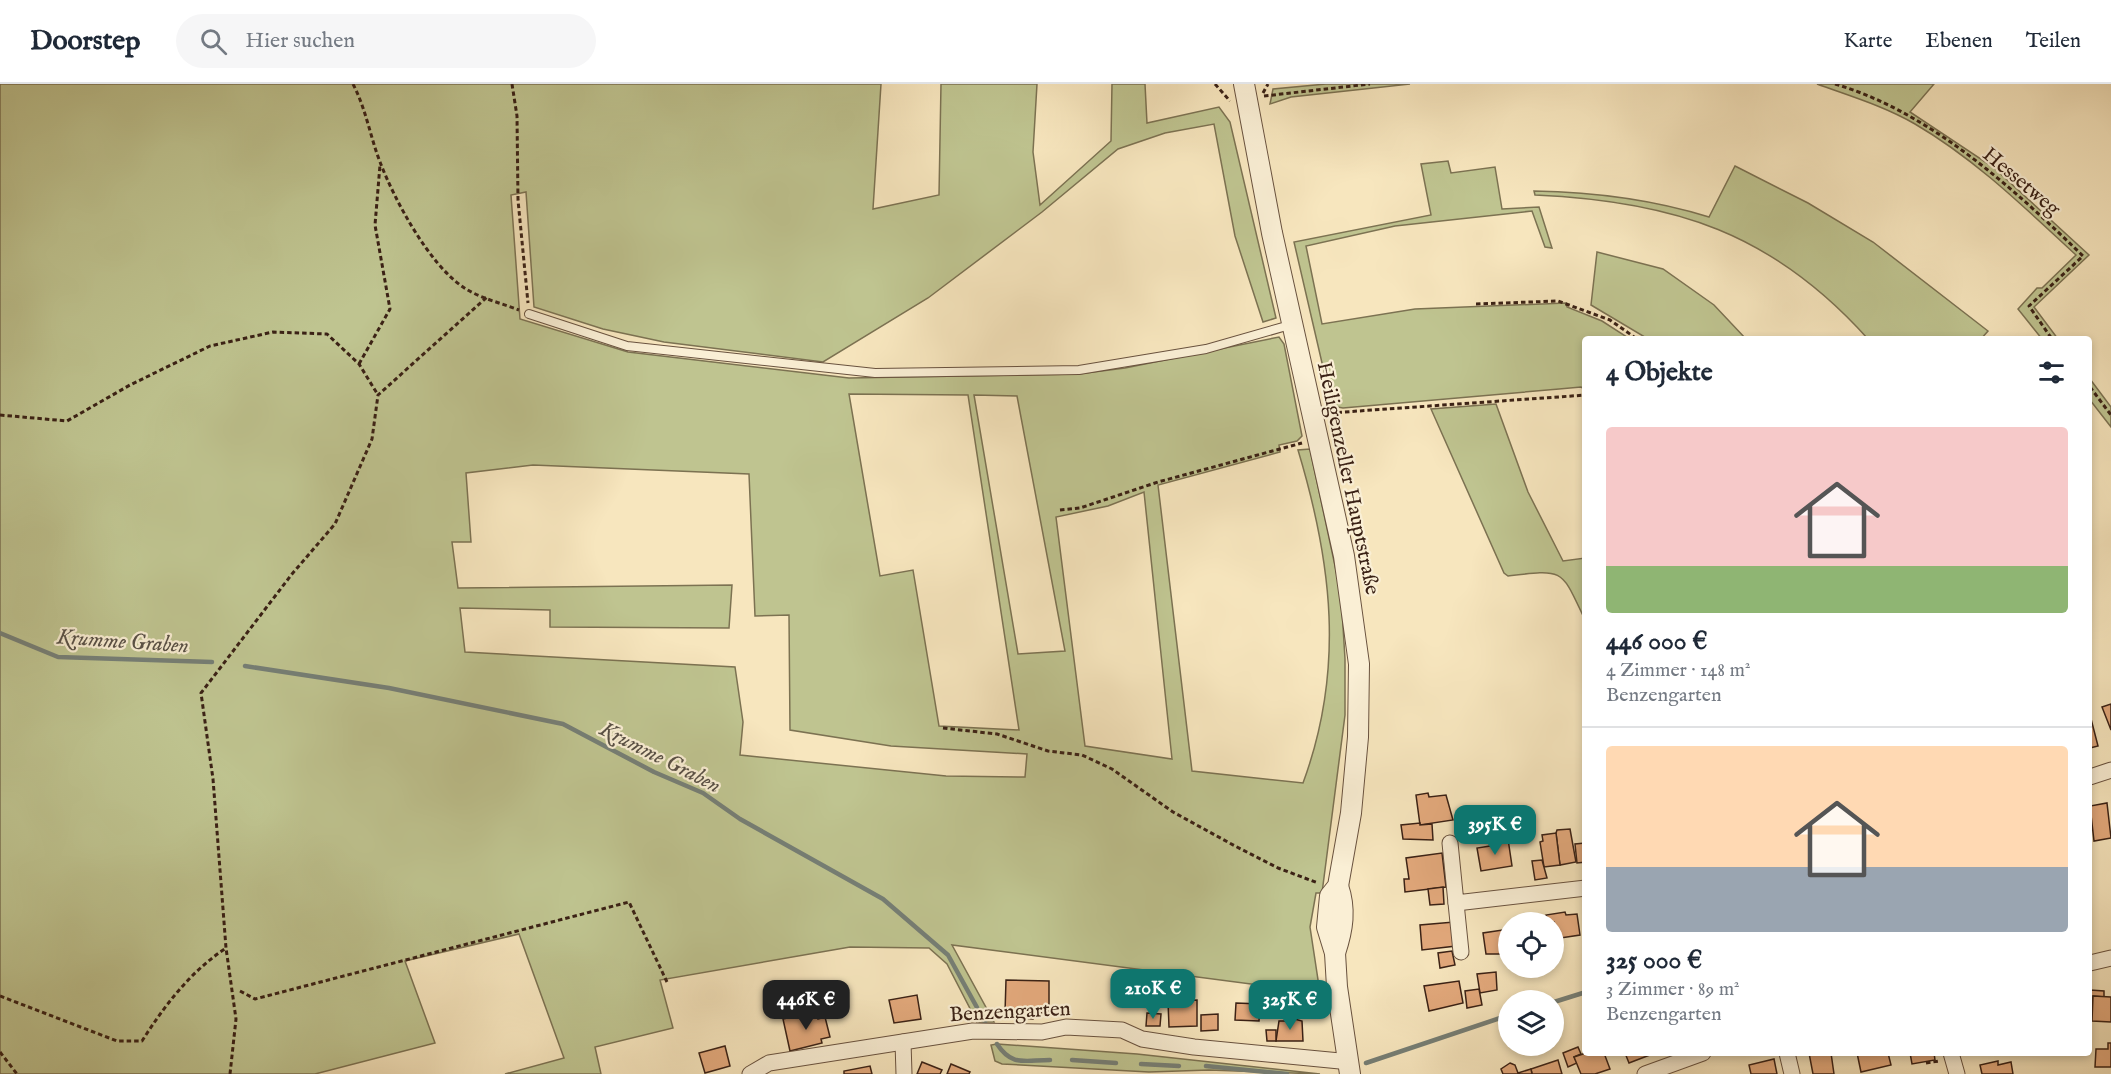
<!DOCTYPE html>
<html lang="de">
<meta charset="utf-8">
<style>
:root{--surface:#fff;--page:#f6f6f7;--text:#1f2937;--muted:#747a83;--line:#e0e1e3;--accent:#0f766e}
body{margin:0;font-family:"IM FELL English",serif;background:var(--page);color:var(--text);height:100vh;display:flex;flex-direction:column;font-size:22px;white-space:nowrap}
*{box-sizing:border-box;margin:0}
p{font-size:20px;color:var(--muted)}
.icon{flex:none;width:33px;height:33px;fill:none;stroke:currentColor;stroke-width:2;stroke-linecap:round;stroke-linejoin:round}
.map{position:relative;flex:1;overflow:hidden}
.side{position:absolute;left:1582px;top:252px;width:510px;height:720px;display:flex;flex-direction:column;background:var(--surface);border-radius:6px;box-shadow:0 3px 9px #0003}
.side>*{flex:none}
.controls{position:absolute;left:1498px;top:828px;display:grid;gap:12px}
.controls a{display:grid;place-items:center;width:66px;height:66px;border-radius:50%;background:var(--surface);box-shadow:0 3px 9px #0003;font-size:30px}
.price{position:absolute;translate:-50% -51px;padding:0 14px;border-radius:12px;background:var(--accent);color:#fff;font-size:20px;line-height:39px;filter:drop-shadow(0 2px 3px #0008)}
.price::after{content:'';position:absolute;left:50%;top:36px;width:18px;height:14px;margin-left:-9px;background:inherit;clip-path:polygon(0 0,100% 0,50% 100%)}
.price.current{background:#222;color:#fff}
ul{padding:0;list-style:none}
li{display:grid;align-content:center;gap:12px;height:318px;padding:0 24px}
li+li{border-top:2px solid var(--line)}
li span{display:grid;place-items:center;height:186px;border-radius:6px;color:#555}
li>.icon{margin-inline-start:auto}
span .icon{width:108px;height:108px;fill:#fffc;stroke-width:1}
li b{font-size:26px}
h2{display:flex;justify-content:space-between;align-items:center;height:72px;padding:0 24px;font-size:26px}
header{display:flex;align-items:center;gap:36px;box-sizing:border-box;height:84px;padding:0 30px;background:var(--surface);border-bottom:2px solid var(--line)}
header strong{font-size:28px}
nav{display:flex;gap:33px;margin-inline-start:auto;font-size:21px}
.search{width:420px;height:54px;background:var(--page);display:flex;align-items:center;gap:15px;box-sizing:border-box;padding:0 21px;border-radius:33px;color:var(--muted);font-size:22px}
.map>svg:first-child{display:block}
.green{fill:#bfc490;stroke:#7c7252;stroke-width:1.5;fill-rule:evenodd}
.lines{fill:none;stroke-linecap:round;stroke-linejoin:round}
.stream{stroke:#767f76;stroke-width:4.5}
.building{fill:#e3a97c;stroke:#3a2115;stroke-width:1.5}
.service-casing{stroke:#69523f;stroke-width:10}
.minor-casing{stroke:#69523f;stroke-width:17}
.tertiary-casing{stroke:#69523f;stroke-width:22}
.path{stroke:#3a2115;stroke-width:3;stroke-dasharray:4.5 3;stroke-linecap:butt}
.service{stroke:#faefd5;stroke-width:8}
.minor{stroke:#faefd5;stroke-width:15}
.tertiary{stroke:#faefd5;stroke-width:20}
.labels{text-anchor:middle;stroke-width:4.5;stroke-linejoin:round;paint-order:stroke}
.street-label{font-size:21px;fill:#3a2115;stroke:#faefd5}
.water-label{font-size:22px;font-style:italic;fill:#585046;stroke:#faefd5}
</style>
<header>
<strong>Doorstep</strong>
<div class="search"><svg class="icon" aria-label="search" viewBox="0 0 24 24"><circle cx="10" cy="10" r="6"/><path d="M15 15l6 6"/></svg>Hier suchen</div>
<nav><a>Karte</a><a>Ebenen</a><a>Teilen</a></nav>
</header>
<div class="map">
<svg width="2111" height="990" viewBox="0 0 2111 990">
<rect width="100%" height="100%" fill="#f7e6be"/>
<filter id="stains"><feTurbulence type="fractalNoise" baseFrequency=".00333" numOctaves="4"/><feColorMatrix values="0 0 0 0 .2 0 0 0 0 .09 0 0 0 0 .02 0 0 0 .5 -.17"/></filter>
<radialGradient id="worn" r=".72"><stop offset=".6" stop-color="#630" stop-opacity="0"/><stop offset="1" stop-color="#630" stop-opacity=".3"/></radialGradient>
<g class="green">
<path d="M0,0h881l-8,125 66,-14 2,-111h96l-4,68 7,53 71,-64 1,-57h33l2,39 72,-16 11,15 46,196 -13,4 -28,-86 -21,-112 -49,9 -47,16 -76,63 -114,86 -105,64 -159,-20 -61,-13 -69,-22 -8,-115 -15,3 9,124 108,33 221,26 229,-4 47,-6 154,-31 5,7 18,92 -5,5 -18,4 1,7 -122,33 34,286 111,12c42,-114 29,-220 -5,-333l12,-1 31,145 4,65v56l-23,178h-6l-6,34 10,66 -368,-48 42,77h-17l-30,-58 -18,-16 -79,-1 -190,33 13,48 -78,19 6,27h-96l59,-16 -45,-124 -114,27 30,82 -120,31h-315zM849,310l119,1 51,335 -80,-4 -26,-156 -33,6zM974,311l43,1 48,255 -47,3zM533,381l216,9 6,142 34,-1 1,115 101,16 136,8 -2,23 -79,-1 -206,-21 3,-33 -8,-55 -270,-15 -5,-44 90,2v17l179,1 3,-43 -274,3 -6,-46h19l-5,-69zM1144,408l28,267 -87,-13 -29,-229 52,-11z"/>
<path d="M1326,0h84l-119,13 -21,7 3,-15z"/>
<path d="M1817,0h117l-24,28 83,55 96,88 -55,52 24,32h-16l-24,-30 19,-21h5l34,-33c-51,-47 -101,-96 -161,-131 -31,-18 -65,-28 -98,-40z"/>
<path d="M1448,77l3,12 44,-6 7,42 37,-2 13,41 -7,-1 -13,-36 -137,15 -89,20 16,78 93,-15 151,-6 1,4 35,14 25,16 -41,2 -1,51 -4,-3 -22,2 -216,19 -11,-2 -38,-164 137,-27 -10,-51z"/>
<path d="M1735,82l73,37 65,39 115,89 -7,8h-113c-95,-106 -194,-138 -333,-144l-1,-4c60,1 117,8 175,26z"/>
<path d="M1597,168l66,17 51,36 32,34h-98l-57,-34z"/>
<path d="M2090,295l21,28v20l-21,-27z"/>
<path d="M1496,320l32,88 35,69 22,-3v62c-24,-51 -20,-51 -77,-44l-4,-3 -73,-164z"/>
<path d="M997,960l140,10 183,20 -111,-4 -60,2 -147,-8 -7,-3 -4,-16z"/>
</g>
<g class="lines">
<g class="stream">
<path d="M0,549l58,24 154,5"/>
<path d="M245,582l144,22 174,36 91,48 49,21 37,26 143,80 65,56 37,67"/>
<path d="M1554,918l32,-10"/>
<path d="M997,960c15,23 28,16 53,16"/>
<path d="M1072,976l44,3"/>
<path d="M1366,979l143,-48"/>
<path d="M1141,980l38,2"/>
<path d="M1206,982l81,8"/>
</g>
</g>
<g class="building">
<path d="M2111,620v26l-9,-23z"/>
<path d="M2090,631l8,31 -8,2z"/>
<path d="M1428,709l1,4 17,-2 7,25 -33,5 -4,-30z"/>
<path d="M2107,719l4,35 -17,3 -4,-35z"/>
<path d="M1420,739v2l12,-1 1,16 -30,-1 -2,-14z"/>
<path d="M1475,740l2,13 -15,2 -1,-14z"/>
<path d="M1570,745l6,33 -16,3 -4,-32 1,-3z"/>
<path d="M1556,749l4,32 -16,2 -4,-25 3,-1 -1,-6z"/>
<path d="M1508,755l4,27 -31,5 -4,-23 19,-3v-4z"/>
<path d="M1585,759l1,19 -9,1 -2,-19z"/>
<path d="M1442,769l4,34 -41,5 -1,-13h5l-3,-21z"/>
<path d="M1542,776l5,18 -12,2 -3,-19z"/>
<path d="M1443,803l1,17 -14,1 -2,-16z"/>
<path d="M1565,828l1,3 11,-1 3,21 -26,4v-17h-6l-2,-7z"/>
<path d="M1454,838l2,24 -34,4 -2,-25z"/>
<path d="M1509,845v25h-23l-3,-21z"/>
<path d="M1452,867l3,14 -15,3 -2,-15z"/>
<path d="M1496,888l1,18 -17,3 -3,-19z"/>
<path d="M1006,896l43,1v32h-15l-1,6 -13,-1v-5h-15z"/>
<path d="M1459,897l4,22 -34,8 -5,-25z"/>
<path d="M1479,905l3,16 -15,3 -2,-17z"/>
<path d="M2090,906l14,1v6l-11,-1 -1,11h-2z"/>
<path d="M917,911l4,24 -27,4 -5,-23z"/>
<path d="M2093,912l18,1v25l-19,-1z"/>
<path d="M1197,916v26l-28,1 -1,-26z"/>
<path d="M1236,919l24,1 -1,17 -24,-1z"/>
<path d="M817,927l1,8 7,-2 5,20 -9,2 1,4 -32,8 -7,-32z"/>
<path d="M1147,929l14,1 -1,12h-14z"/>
<path d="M1218,930v16l-17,1v-16z"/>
<path d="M1287,933l15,4 1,20h-27l3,-20h8z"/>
<path d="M1266,946h10v11h-9z"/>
<path d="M2108,959h3v24h-16l1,-18h12z"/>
<path d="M725,962l5,20 -25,7 -6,-20z"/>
<path d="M1578,963l3,7 -7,3 3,6 -9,4 -5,-14z"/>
<path d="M1586,969h18l6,16 -15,5h-14l-7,-17z"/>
<path d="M1625,969h30l-26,10z"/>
<path d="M1809,969h22l3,21h-21z"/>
<path d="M1857,969h31l3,12 -30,7z"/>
<path d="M1910,969h24l1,7 -23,4z"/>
<path d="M1774,975l3,15h-26l-2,-9z"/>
<path d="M1558,976l4,14h-30l-1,-5z"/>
<path d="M1998,977v4l13,-3 2,12h-31l-2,-9z"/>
<path d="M922,978l20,8 -2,4h-23z"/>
<path d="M1510,979l5,2 3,8 13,-4 1,5h-29l-2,-5z"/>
<path d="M951,980l19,8 -1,2h-22z"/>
<path d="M870,982l2,8h-28v-3z"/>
</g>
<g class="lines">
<defs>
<path id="service" d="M529,230l98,32 248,27 204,-3 127,-21 84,-24"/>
<g id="minor">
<path d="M2090,693l21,-7"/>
<path d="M1450,759l6,60 130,-15"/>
<path d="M1456,819l5,49"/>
<path d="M2090,879l21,-5"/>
<path d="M903,958l1,32"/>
<path d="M1787,969l5,21"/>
<path d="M1951,969l6,21"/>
<path d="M750,990l19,-11 204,-32 69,1 24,-5 56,3 20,9 52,8 146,14 6,-3"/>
<path d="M1645,990l58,-21"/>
</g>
<g id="tertiary">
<path d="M1244,0l28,149 72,323 15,108 -1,73 -7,76 -13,73 -8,10 -3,31 8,26 2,34 13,87"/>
<path d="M1335,869c8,-24 11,-44 3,-67"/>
</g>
</defs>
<use href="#service" class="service-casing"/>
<use href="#minor" class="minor-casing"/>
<use href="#tertiary" class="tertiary-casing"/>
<g class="path">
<path d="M353,0c13,25 17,52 27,78 15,39 49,102 83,125 16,11 38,16 56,23"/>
<path d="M512,0l5,32 1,84 10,103"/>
<path d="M1215,0l15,17"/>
<path d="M1835,0c95,28 178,104 248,172l-54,50 23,33"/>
<path d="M1263,9l5,-9"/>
<path d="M1264,12l106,-12"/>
<path d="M1476,220l82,-3 52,19 27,19"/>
<path d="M359,280l31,-55 -15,-84 5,-60"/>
<path d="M2090,303l21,28"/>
<path d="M1330,329l256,-18"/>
<path d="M0,331l67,6 63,-36 80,-39 63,-14 54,2 32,30 19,31"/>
<path d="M1060,426l20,-2 78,-26 144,-39"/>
<path d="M943,644l54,6 51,17 34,4 30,14 61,43 62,34 43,22 40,15"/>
<path d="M240,907l15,8 374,-97 38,80"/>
<path d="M0,912l117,45h25c23,-36 48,-69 84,-93"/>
<path d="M0,968l17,22"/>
<path d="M1926,979l13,-2"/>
<path d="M230,990l6,-55 -10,-71 -13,-169 -12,-86 91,-119 43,-50 37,-85 6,-44 109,-98"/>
</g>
<use href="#service" class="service"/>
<use href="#minor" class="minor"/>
<use href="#tertiary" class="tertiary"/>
</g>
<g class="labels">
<g class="street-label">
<text transform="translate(2022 97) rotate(40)" y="7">Hessetweg</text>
<text transform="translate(1349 394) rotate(78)" y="7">Heiligenzeller Hauptstraße</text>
<text transform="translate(1010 927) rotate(-3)" y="7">Benzengarten</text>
</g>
<g class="water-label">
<text transform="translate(123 556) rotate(4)" y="8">Krumme Graben</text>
<text transform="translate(661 672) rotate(27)" y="8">Krumme Graben</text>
</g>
</g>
<rect width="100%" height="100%" filter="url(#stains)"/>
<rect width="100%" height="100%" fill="url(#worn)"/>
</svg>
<div class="controls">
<a><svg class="icon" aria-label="locate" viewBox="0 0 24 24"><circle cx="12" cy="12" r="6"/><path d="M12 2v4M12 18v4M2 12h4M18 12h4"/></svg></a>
<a><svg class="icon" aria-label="layers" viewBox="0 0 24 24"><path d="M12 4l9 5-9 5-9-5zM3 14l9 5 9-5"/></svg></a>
</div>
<b class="price" style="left:1495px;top:772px">395K €</b>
<b class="price" style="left:1153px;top:936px">210K €</b>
<b class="price current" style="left:806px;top:947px">446K €</b>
<b class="price" style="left:1290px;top:947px">325K €</b>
<section class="side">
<h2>4 Objekte<svg class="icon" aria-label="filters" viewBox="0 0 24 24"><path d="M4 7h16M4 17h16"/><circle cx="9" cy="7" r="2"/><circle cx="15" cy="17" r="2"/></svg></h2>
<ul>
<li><span style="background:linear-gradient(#f6c9c9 75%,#8fb573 0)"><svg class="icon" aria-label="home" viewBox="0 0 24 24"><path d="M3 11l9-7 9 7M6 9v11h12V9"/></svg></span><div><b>446 000 €</b><p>4 Zimmer · 148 m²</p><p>Benzengarten</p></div></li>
<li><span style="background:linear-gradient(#ffd9b3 65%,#9aa5b1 0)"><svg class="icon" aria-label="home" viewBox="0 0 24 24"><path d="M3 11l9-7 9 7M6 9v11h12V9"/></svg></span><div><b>325 000 €</b><p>3 Zimmer · 89 m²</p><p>Benzengarten</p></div></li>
</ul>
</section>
</div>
